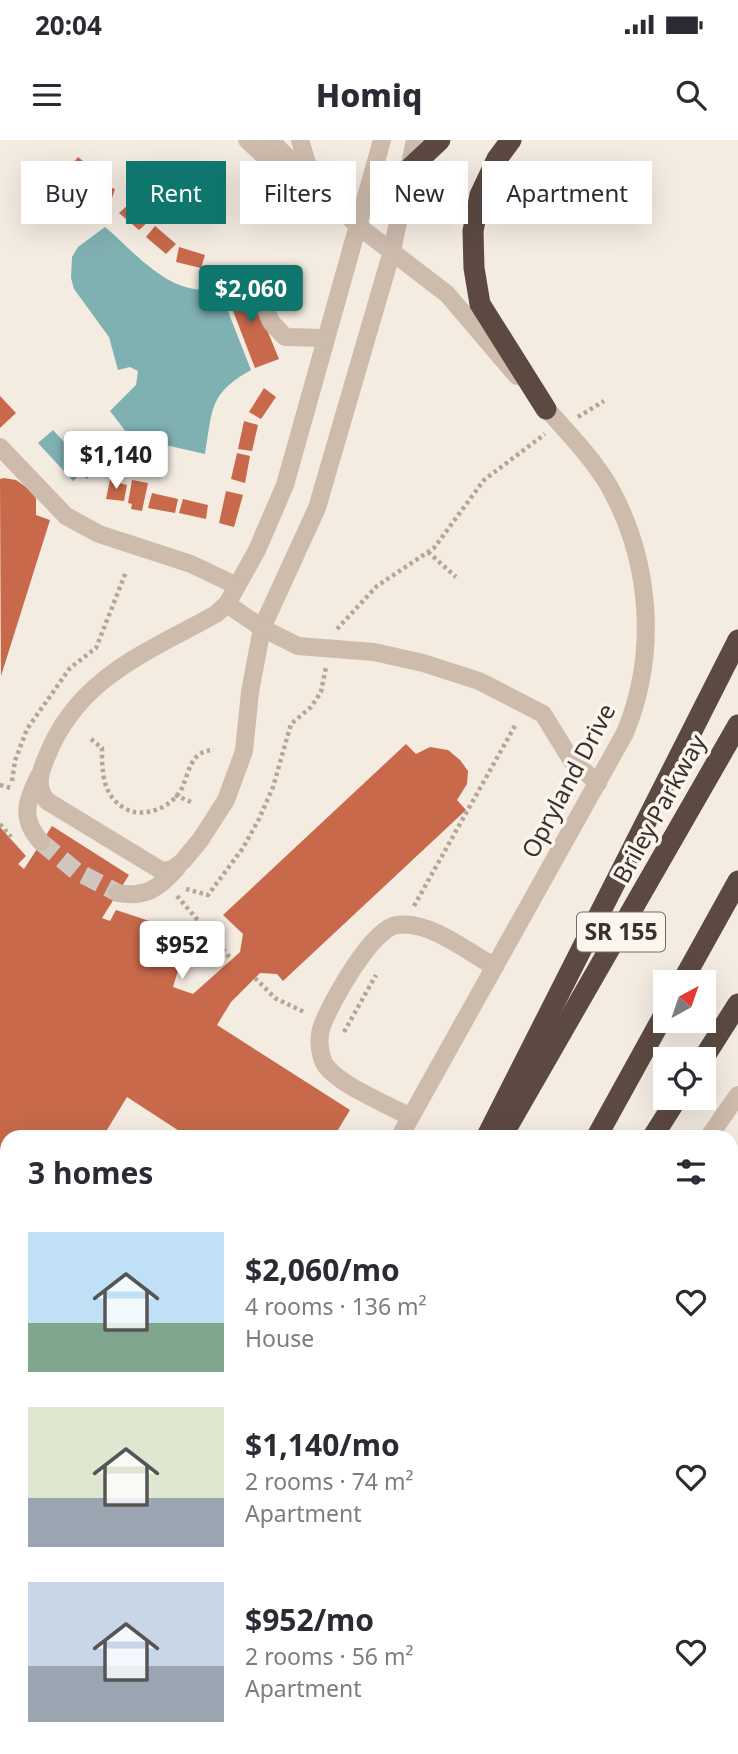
<!DOCTYPE html>
<meta charset="utf-8">
<style>
:root{--surface:#fff;--page:#f7f7f7;--text:#2b2b33;--muted:#7c7c81;--accent:#0f766e}
body{margin:0;font-family:"Noto Sans",sans-serif;background:var(--page);color:var(--text);height:100vh;display:flex;flex-direction:column;font-size:26px;white-space:nowrap}
*{box-sizing:border-box;margin:0}
p{font-size:23px;color:var(--muted)}
.icon{flex:none;width:38px;height:38px;fill:none;stroke:currentColor;stroke-width:2;stroke-linecap:round;stroke-linejoin:round}
.map{position:relative;flex:1;overflow:hidden}
.drawer{position:absolute;left:0px;top:990px;width:738px;height:625px;display:flex;flex-direction:column;background:var(--surface);border-radius:21px 21px 0 0;box-shadow:0 7px 28px #0002}
.drawer>*{flex:none}
.banner{position:absolute;left:21px;top:21px;width:696px;height:63px;display:flex;gap:14px}
.needle{width:46px;rotate:40deg}
.tools{position:absolute;left:653px;top:830px;display:grid;gap:14px}
.tools a{display:grid;place-items:center;width:63px;height:63px;border-radius:0px;background:var(--surface);box-shadow:0 7px 28px #0002;font-size:35px}
.price{position:absolute;translate:-50% -60px;padding:0 16px;border-radius:7px;background:#fff;color:#222;font-size:23px;line-height:46px;filter:drop-shadow(0 2px 4px #0008)}
.price::after{content:'';position:absolute;left:50%;top:42px;width:21px;height:16px;margin-left:-10px;background:inherit;clip-path:polygon(0 0,100% 0,50% 100%)}
.price.selected{background:var(--accent);color:#fff}
ul{padding:0;list-style:none}
li{display:flex;align-items:center;gap:21px;height:175px;padding:0 28px}
li span{display:grid;place-items:center;flex:none;width:196px;height:140px;border-radius:0px;color:#555}
li>.icon{margin-inline-start:auto}
span .icon{width:84px;height:84px;fill:#fffc;stroke-width:1}
li b{font-size:30px}
h2{display:flex;justify-content:space-between;align-items:center;height:84px;padding:0 28px;font-size:30px}
.chip{padding:0 24px;border-radius:0px;background:var(--surface);box-shadow:0 7px 28px #0002;font-size:24px;line-height:63px}
.chip.selected{background:var(--accent);color:#fff}
.status{display:flex;justify-content:space-between;align-items:center;height:49px;padding:0 35px;background:var(--surface);direction:ltr}
.status svg{height:19px;fill:currentColor}
header{display:flex;justify-content:space-between;align-items:center;height:91px;padding:0 28px;background:var(--surface);font-size:32px;font-weight:800}
.map>svg:first-child{display:block}
.water{fill:#7fb0b2}
.building{fill:#c8694b}
.lines{fill:none;stroke-linecap:round;stroke-linejoin:round}
.minor-tunnel{stroke:#cfc6bd;stroke-width:18;stroke-dasharray:18 9;stroke-linecap:butt}
.path{stroke:#b9a596;stroke-width:4.5;stroke-dasharray:3.5 3.5;stroke-linecap:butt}
.minor{stroke:#cdbbac;stroke-width:18}
.highway{stroke:#5c4a42;stroke-width:21}
.labels{text-anchor:middle;stroke-width:7;stroke-linejoin:round;paint-order:stroke}
.shield{fill:#fbf5ee;stroke:#756b66;stroke-width:2}
.shield-label{font-size:23px;font-weight:bold;fill:#3b302b}
.street-label{font-size:24px;fill:#3b302b;stroke:#fbf5ee}
</style>
<div class="status"><b>20:04</b><svg viewBox="0 0 49 12"><path d="M0 12V9h3v3zM5 12V6h3v6zM10 12V3h3v9zM15 12V0h3v12zM26 1h20v11H26zM47 4h2v5h-2z"/></svg></div>
<header><svg class="icon" aria-label="menu" viewBox="0 0 24 24"><path d="M4 6h16M4 12h16M4 18h16"/></svg>Homiq<svg class="icon" aria-label="search" viewBox="0 0 24 24"><circle cx="10" cy="10" r="6"/><path d="M15 15l6 6"/></svg></header>
<div class="map">
<svg width="738" height="1614" viewBox="0 0 738 1614">
<rect width="100%" height="100%" fill="#f4ebe1"/>
<g class="water">
<path d="M105,87c29,24 70,76 113,59l33,84c-43,24 -38,40 -46,84l-75,-17 -20,-26 26,-26 2,-14 -8,-4 -12,3 -9,-33 -35,-48 -3,-11 1,-21 6,-10z"/>
<path d="M53,290l40,43 -6,6 -6,-5 -8,7 -35,-38z"/>
</g>
<g class="building">
<path d="M78,17l22,18 -11,13 -21,-19z"/>
<path d="M98,43l17,6 -5,15 -6,2 -11,-9z"/>
<path d="M130,63l19,18 -10,9 -20,-17z"/>
<path d="M155,86l21,18 -10,10 -20,-17z"/>
<path d="M179,107l26,8 -4,13 -25,-6z"/>
<path d="M240,139l10,26 6,-2 23,56 -24,9 -32,-83z"/>
<path d="M264,248l12,9 -15,22 -12,-7z"/>
<path d="M0,256l16,17 -16,15z"/>
<path d="M244,281l14,4 -6,26 -14,-2z"/>
<path d="M237,313l13,3 -5,27 -14,-4z"/>
<path d="M4,338l12,2 10,7 10,11v17l14,5 -49,156 -1,-197z"/>
<path d="M115,338l4,5 8,2 -3,16 -18,-2 4,-19z"/>
<path d="M132,340l16,3 -6,28 -11,-2 1,-5 -4,-1z"/>
<path d="M226,351l17,4 -9,32 -15,-4z"/>
<path d="M152,353l26,6 -3,14 -27,-5z"/>
<path d="M183,359l25,6 -2,14 -27,-6z"/>
<path d="M406,604l10,10 14,-7 18,3 12,10 8,11 -1,13 -10,16 9,10 -183,171 -6,-7 -17,-1 -29,29 -14,23 133,85 -17,28h-143l-63,-41 -25,41h-95v316l-7,11v-638l26,29 -8,8 6,5 28,-43 77,49 -27,43 8,3 6,-11 73,24 -16,53 20,7 47,-42 3,-18 -20,-19z"/>
<path d="M738,1243v349l-6,6v-349z"/>
</g>
<g class="lines">
<path class="minor-tunnel" d="M41,702l35,29 42,22"/>
<g class="path">
<path d="M578,277l26,-16"/>
<path d="M428,412l28,25"/>
<path d="M337,489l40,-43 57,-38 50,-68 61,-46"/>
<path d="M91,599l11,9c0,24 0,48 24,61 18,10 47,-2 56,-21 7,-16 9,-38 32,-38"/>
<path d="M12,641l3,-20 12,-32 43,-61 26,-20 30,-76"/>
<path d="M0,645l11,3"/>
<path d="M175,655l16,7"/>
<path d="M0,684l11,13"/>
<path d="M186,749l22,6 35,-47 16,-29 14,-32 18,-63 20,-17 10,-15 5,-25"/>
<path d="M177,756l55,64"/>
<path d="M414,766l102,-182"/>
<path d="M255,838l20,20 31,15"/>
<path d="M344,892l32,-57"/>
</g>
<g class="minor">
<path d="M247,0l45,42 22,4 -14,-46"/>
<path d="M270,0l87,85 90,69 70,82"/>
<path d="M382,0l-97,345 -28,65 -30,54 -11,10c-68,38 -138,63 -169,142 -7,16 -12,30 0,45l115,70 11,-2 10,-8 18,-22 25,-39 18,-49 6,-59 12,-64 55,-120 75,-257 23,-111"/>
<path d="M252,138l19,44 14,15 41,1"/>
<path d="M0,307l66,69 33,18 92,30 46,22"/>
<path d="M227,464l35,24 36,18 76,6 49,11 56,18 64,33 29,47 26,22"/>
<path d="M39,636c-13,27 -19,42 2,66"/>
<path d="M118,753c28,5 41,-5 59,-25"/>
<path d="M410,977c-21,-12 -74,-33 -86,-54 -5,-11 -6,-26 -2,-37 9,-24 50,-98 75,-101 32,-5 71,27 98,42"/>
<path d="M399,998l226,-405c33,-80 26,-172 -16,-247 -19,-32 -47,-59 -71,-87"/>
<path d="M708,998l30,-43"/>
<path d="M732,1111l6,-11"/>
<path d="M0,1366l7,-11"/>
<path d="M0,1486l7,5"/>
<path d="M528,1608l6,6"/>
<path d="M52,1614l3,-6"/>
<path d="M465,1614l4,-6"/>
</g>
<g class="highway">
<path d="M511,0l-14,19 -17,36 -7,36 1,37 6,36 66,105"/>
<path d="M410,28l30,-28"/>
<path d="M682,842l56,-101"/>
<path d="M703,919l35,-55"/>
<path d="M486,998l252,-498"/>
<path d="M501,998l237,-413"/>
<path d="M596,998l69,-125"/>
<path d="M652,998l26,-41"/>
<path d="M150,1614l3,-6"/>
<path d="M267,1614l3,-6"/>
</g>
</g>
<g class="labels">
<rect class="shield" x="577" y="772.5" width="88" height="39" rx="5"/>
<g class="shield-label">
<text x="621" y="800">SR 155</text>
</g>
<g class="street-label">
<text transform="translate(569 641) rotate(-62)" y="8">Opryland Drive</text>
<text transform="translate(660 669) rotate(-61)" y="8">Briley Parkway</text>
</g>
</g>
</svg>
<div class="tools">
<a><svg class="needle" viewBox="-14 -14 28 28"><path d="M0-13l5 13h-10z" fill="#e53935"/><path d="M0 13l5-13h-10z" fill="#7c7c81"/></svg></a>
<a><svg class="icon" aria-label="locate" viewBox="0 0 24 24"><circle cx="12" cy="12" r="6"/><path d="M12 2v4M12 18v4M2 12h4M18 12h4"/></svg></a>
</div>
<b class="price selected" style="left:251px;top:185px">$2,060</b>
<b class="price" style="left:116px;top:351px">$1,140</b>
<b class="price" style="left:182px;top:841px">$952</b>
<div class="banner">
<a class="chip">Buy</a>
<a class="chip selected">Rent</a>
<a class="chip">Filters</a>
<a class="chip">New</a>
<a class="chip">Apartment</a>
</div>
<section class="drawer">
<h2>3 homes<svg class="icon" aria-label="filters" viewBox="0 0 24 24"><path d="M4 7h16M4 17h16"/><circle cx="9" cy="7" r="2"/><circle cx="15" cy="17" r="2"/></svg></h2>
<ul>
<li><span style="background:linear-gradient(#bfe0f5 65%,#7fa58c 0)"><svg class="icon" aria-label="home" viewBox="0 0 24 24"><path d="M3 11l9-7 9 7M6 9v11h12V9"/></svg></span><div><b>$2,060/mo</b><p>4 rooms · 136 m²</p><p>House</p></div><svg class="icon" aria-label="heart" viewBox="0 0 24 24"><path d="M12 20l-8-8c-3-5 5-10 8-4 3-6 11-1 8 4z"/></svg></li>
<li><span style="background:linear-gradient(#dfe7d0 65%,#9aa5b1 0)"><svg class="icon" aria-label="home" viewBox="0 0 24 24"><path d="M3 11l9-7 9 7M6 9v11h12V9"/></svg></span><div><b>$1,140/mo</b><p>2 rooms · 74 m²</p><p>Apartment</p></div><svg class="icon" aria-label="heart" viewBox="0 0 24 24"><path d="M12 20l-8-8c-3-5 5-10 8-4 3-6 11-1 8 4z"/></svg></li>
<li><span style="background:linear-gradient(#c9d6e8 60%,#9aa5b1 0)"><svg class="icon" aria-label="home" viewBox="0 0 24 24"><path d="M3 11l9-7 9 7M6 9v11h12V9"/></svg></span><div><b>$952/mo</b><p>2 rooms · 56 m²</p><p>Apartment</p></div><svg class="icon" aria-label="heart" viewBox="0 0 24 24"><path d="M12 20l-8-8c-3-5 5-10 8-4 3-6 11-1 8 4z"/></svg></li>
</ul>
</section>
</div>
